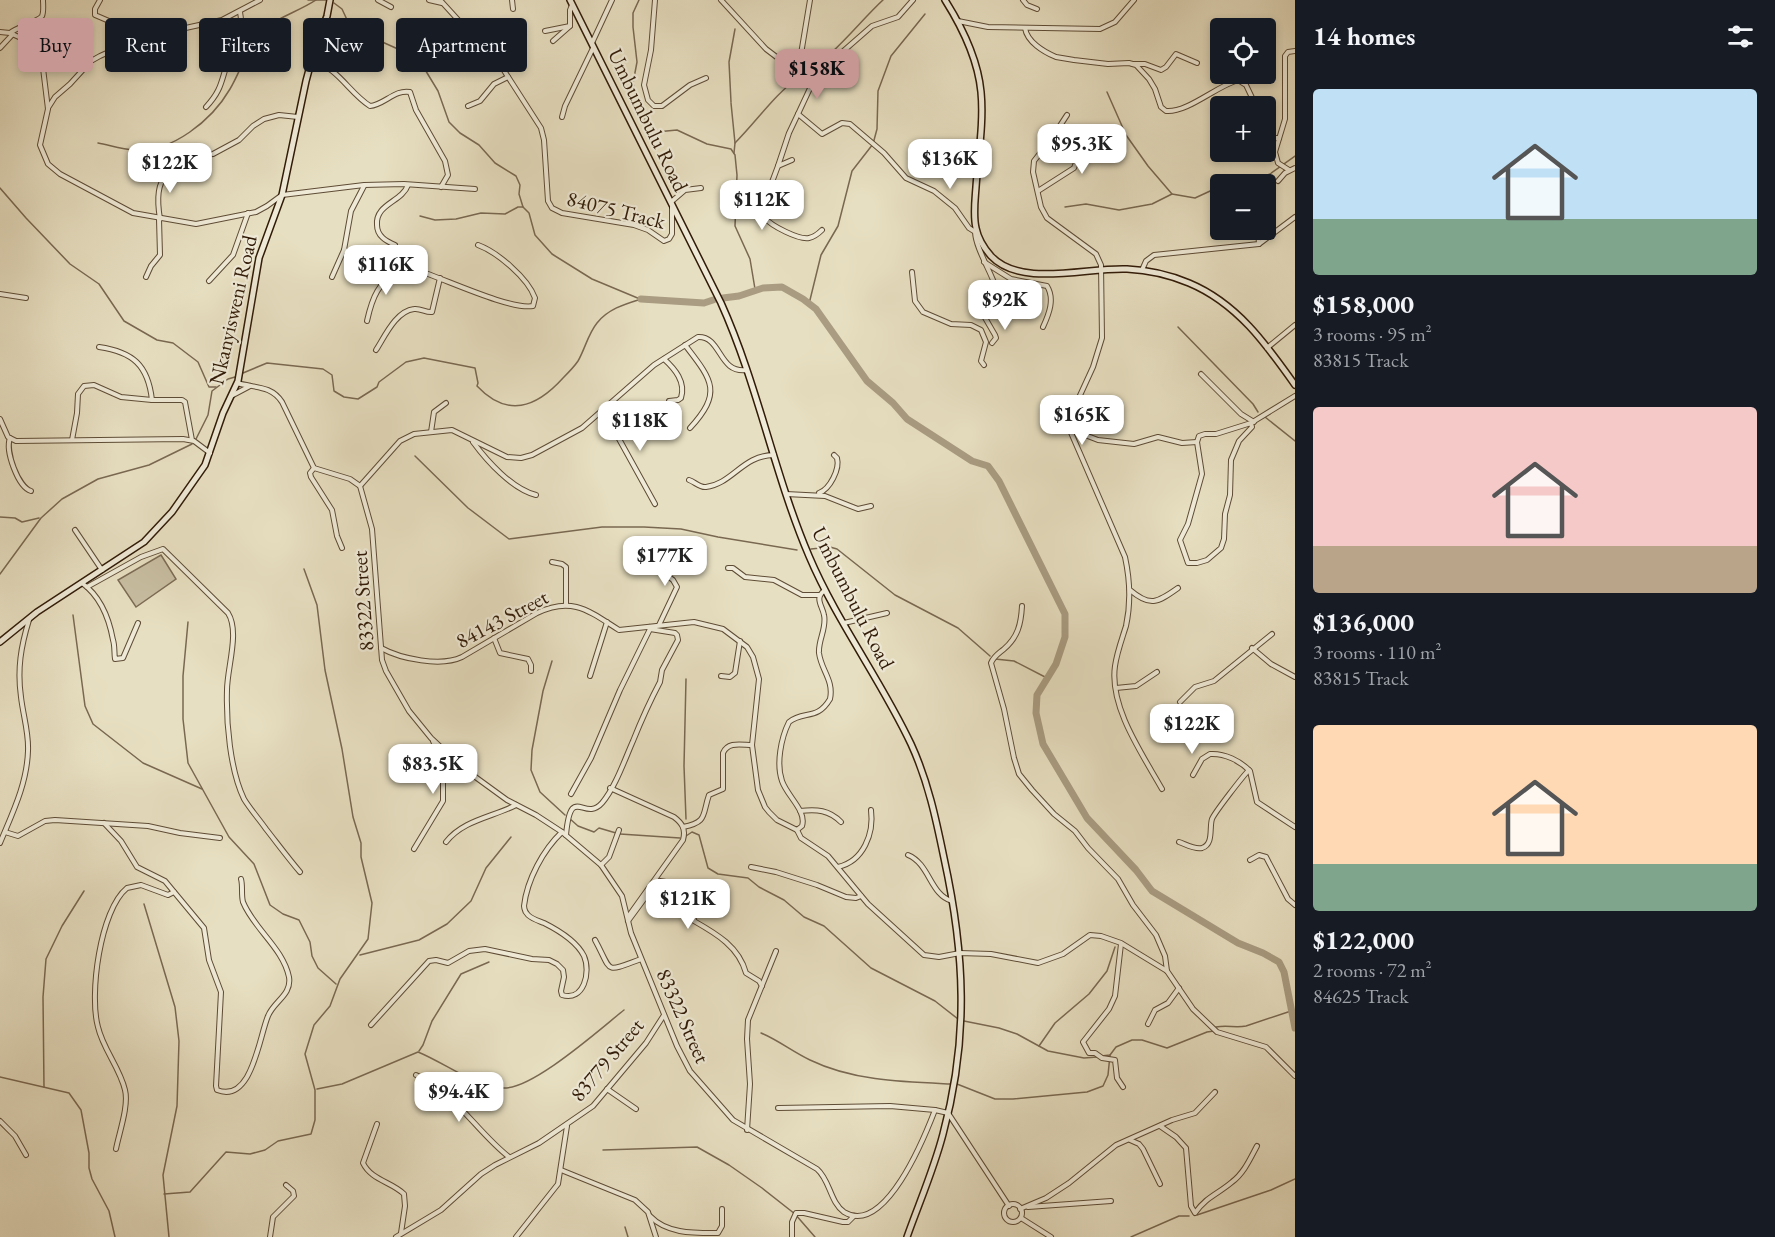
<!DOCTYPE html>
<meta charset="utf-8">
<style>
:root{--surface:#171b24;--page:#20242c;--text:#f1f3f6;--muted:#9ea1a6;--accent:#c59692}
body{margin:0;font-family:"EB Garamond",serif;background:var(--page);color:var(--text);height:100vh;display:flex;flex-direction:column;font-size:22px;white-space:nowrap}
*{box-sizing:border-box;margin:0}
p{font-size:20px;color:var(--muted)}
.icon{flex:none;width:33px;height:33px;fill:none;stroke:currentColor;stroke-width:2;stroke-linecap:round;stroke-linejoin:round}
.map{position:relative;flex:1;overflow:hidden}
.side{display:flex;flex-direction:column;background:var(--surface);width:480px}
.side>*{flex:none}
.guide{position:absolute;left:18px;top:18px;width:570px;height:54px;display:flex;gap:12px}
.fabs{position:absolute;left:1210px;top:18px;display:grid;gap:12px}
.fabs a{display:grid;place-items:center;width:66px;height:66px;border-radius:6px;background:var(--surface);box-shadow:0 3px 9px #0003;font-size:30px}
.price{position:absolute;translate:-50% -51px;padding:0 14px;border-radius:12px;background:#fff;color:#222;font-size:20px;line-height:39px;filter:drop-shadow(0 2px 3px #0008)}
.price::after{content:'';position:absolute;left:50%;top:36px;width:18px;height:14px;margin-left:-9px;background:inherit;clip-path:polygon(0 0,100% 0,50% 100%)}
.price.selected{background:var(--accent);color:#111}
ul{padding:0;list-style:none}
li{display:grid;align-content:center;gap:12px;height:318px;padding:0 18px}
li span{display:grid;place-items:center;height:186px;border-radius:6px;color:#555}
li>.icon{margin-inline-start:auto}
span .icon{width:108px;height:108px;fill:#fffc;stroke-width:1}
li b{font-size:26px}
h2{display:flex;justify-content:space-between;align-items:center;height:72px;padding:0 18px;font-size:26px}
.pill{padding:0 21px;border-radius:6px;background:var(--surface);box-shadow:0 3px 9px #0003;font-size:21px;line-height:54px}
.pill.selected{background:var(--accent);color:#111}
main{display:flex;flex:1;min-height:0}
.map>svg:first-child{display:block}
.green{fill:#c8bea2;stroke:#7c6c55;stroke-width:1.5}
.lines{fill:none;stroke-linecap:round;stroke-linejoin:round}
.stream{stroke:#796851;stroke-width:1.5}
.river{stroke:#a99c82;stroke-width:7}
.street-casing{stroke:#5e4c36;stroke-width:6}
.secondary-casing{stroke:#311b08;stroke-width:8}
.street{stroke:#efead7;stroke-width:4}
.secondary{stroke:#efead7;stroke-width:5}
.labels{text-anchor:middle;stroke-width:4.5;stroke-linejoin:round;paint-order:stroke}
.street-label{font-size:21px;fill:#311b08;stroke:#efead7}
</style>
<main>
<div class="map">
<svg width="1295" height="1237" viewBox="0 0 1295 1237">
<rect width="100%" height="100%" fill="#e7dfc1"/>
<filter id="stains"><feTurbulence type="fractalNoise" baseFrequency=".00333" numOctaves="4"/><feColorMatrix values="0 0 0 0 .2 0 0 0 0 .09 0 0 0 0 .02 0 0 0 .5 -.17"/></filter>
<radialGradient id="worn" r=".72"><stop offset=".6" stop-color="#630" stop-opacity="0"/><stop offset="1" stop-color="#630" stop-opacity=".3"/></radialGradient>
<path class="green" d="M161,555l15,24 -40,28 -18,-27z"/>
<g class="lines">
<g class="stream">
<path d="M308,0h19"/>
<path d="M639,0l-6,13v14l4,35 -4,21 10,33 8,13 5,3 21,-2 30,14 24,5 4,6 2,20 -2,51 15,33 5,30"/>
<path d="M334,3l8,6 7,15 11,8 58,26 20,33 11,31 11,11 19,12 16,18 21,13 4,9 -1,9 4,13 6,6 6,22 17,19 40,25 48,20"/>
<path d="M802,74c30,-15 56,-51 81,-74"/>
<path d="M1107,92l19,43 22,31 24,28 23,4 26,-12"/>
<path d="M731,102l-2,-40 6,-33"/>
<path d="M731,103l4,40 -1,10"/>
<path d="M98,143c11,2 24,6 36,7 38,3 78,-30 96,-61 12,-20 19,-48 38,-63 14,-10 33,-16 48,-26"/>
<path d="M735,143c22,-22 39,-48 64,-66"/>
<path d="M1234,184l14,-1 22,-9 25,-18"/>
<path d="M0,188l26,30 44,46 29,20 25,37 33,19 16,3 25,19 11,25h7"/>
<path d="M1065,207l21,-3 33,6 33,-6 20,-10"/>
<path d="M420,216l15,4 21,-1 25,-6 24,1 13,-7h5"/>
<path d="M809,304l12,-49 17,-29 14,-55 21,-27 4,-15 1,-38 13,-35 34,-42"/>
<path d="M1178,327l75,77 5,8"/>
<path d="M243,373l24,-10 56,6 9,6 2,16 10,6 14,2 19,-12 2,-5 27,-20 18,-4 51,10 3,15 -1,3c30,32 59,22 86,-8 5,-5 11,-11 15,-17 7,-12 10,-27 19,-38 11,-14 28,-19 44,-24"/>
<path d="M1265,417l30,24"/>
<path d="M196,439l12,-24 4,-24 16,-12 7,-2"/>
<path d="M415,456l53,52 41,31 93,-12h42l37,2 37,8 79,13"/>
<path d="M0,517l15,1 7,4 17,-4"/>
<path d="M811,549l19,-2 7,2 58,46 63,33 32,28"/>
<path d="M0,574l41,-56 21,-19 36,-20 51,-14 43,-21"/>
<path d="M73,615l12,91 8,18 50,39 59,26"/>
<path d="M188,622l-5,54v43l5,44 41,74 25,27 16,41 13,9 16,6 11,22 2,14 6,12 18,16"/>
<path d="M995,659l19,2 33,17"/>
<path d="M552,661l-9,30 -11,59 -1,20 9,22 25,23"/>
<path d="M686,679l-2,87 2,53"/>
<path d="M569,818l9,8 16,6 5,-4 17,5"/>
<path d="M620,834l60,4"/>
<path d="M686,836l6,-4 7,3 9,33 10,6 30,4 11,9 25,13 20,17 20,9 47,42 64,33 23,18"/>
<path d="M144,904l31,103 4,34 -2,65 -14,69 6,62"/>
<path d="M360,955l59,-15 28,-16 24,-23 15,-33 25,-31"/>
<path d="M964,1021l35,7 18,6 31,17 36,7 13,-1"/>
<path d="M1216,1027c11,-2 20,1 30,-1l45,-15"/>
<path d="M761,1033c17,7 32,19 49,27 43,21 94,22 141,24"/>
<path d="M1039,1046l16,-23 34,-29 18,-23 8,-24"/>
<path d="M419,1051l4,-6 9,-24 29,-47 28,-12"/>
<path d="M1101,1056l9,-1 6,-8 16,-7h10l25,8 40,-16 7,-1"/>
<path d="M0,1077l69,16 12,17 8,43v15l3,11 17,32 6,26"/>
<path d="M957,1084l38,15h18l74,-7 16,-6 5,-11 2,-20"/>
<path d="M44,1087l-1,-90 3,-38 16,-33 22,-35"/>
<path d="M317,1089l25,-5 76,-32c27,11 54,33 84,36 29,3 98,-59 122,-78"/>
<path d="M603,1150l94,-3 32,18 33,23 33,26 20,23"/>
<path d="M164,1194l26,-2 36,-40 24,2 15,-4 13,-9 33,-7 4,-14v-30l-10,-36 9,-29 16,-19 10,-27 28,-40 4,-36 -11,-46v-14l-8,-26 -11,-68 -17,-79 -8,-65 -13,-36"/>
<path d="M1197,1215l74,-25 24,-11"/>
<path d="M625,1227l3,10"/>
<path d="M1131,1237l48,-21h10"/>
</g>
<g class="river">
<path d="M723,298l16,-2 24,-8 19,-1 21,12 13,10 51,72 26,22 14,16 65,42 16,5 11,15 66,133v23l-9,27 -19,31 -1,18 7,31 44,74 49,52 16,21 86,52 25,10 16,9 5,10 11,56"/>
<path d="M641,299l63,4 9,-3"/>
</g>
<defs>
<g id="street">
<path d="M100,0l-5,9v6l35,15 10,8"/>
<path d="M378,0l13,7"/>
<path d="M429,0l13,3"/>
<path d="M440,0l63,69 38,59 3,12 4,61 4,7 10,5 72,12 14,5 16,11 5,-2 3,-5v-27"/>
<path d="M512,0l1,9"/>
<path d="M655,0l-4,50 -7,35 4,15 6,6h8l28,-21 16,-7"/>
<path d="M721,0l45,49 46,35"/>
<path d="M913,0l-15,17 -26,9 -48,42 -12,16 -14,30 24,20 20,-11 8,1 34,29 22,25 28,13 21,17 14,20 8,5"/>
<path d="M1023,0l4,5 10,4"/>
<path d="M958,21l30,6 112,2 15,-7 19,-22"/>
<path d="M1025,28c2,14 19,24 31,29l18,3 34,4 21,-1 7,2 13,14 6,10 6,18 5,4c21,2 49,-24 72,-31l8,5 10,21"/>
<path d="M545,31l25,-5"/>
<path d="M0,32l10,1 11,5 16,13 5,9 6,49 -8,36 8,19 12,10 73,39 63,11 60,-12 11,-6 15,-11 82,-10 40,-1 71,5"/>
<path d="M10,33c7,-6 29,-12 32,-17 2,-4 1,-12 1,-16"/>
<path d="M553,41l17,-15v-16l2,-5"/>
<path d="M592,43l20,-43"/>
<path d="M0,48l13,-14"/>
<path d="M312,61c26,6 37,32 58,45 14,-1 25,-17 40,-14l6,18 29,51 3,14 -7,12"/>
<path d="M1133,64h12l16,6 5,-3 10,-13 21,9"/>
<path d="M798,72l12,-72"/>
<path d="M468,106l12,-5 14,-17 14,-7"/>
<path d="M206,107c16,-17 15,-26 22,-46 7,-18 16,-30 12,-49"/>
<path d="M48,108l7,-11 15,-13 21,-23 9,-5 40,-18 82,-18 38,-20"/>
<path d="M1067,115l-15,23 -18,23 -1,11 8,35 6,11 49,36 5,11 1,73 -9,29 -22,48 -2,13 56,129c5,23 6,46 1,69 -4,13 -9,26 -11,40 -6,41 28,89 47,123"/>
<path d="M562,117l3,-11 28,-58"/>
<path d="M1266,134l3,4h10"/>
<path d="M213,154l26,-14 14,-14 11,-7 15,-4 19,2"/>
<path d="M792,160l-14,6 11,-33 9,-19"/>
<path d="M778,166l-15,40 1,11c7,9 35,23 45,21 5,-1 9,-4 13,-8"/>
<path d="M1289,170l-11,-7 -3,-11 10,-33v-63l3,-4 7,-1"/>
<path d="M1278,181l7,-8 10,-5"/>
<path d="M1038,191l36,-23 6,-16 5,-22"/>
<path d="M671,202l14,-12 16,-2"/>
<path d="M160,219c-2,-12 -4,-34 6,-43 3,-4 9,-5 13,-7"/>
<path d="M1258,230l1,14"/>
<path d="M975,232c1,22 28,56 22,71 -3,6 -9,8 -13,13l11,19 1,3 -4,5"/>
<path d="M395,245c-9,-4 -18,-9 -18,-20 -2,-21 25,-23 31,-40"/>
<path d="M344,250l7,-39 13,-25"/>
<path d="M984,262l27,17 36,7c8,13 2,28 -4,41"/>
<path d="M1142,270l4,-9 8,-6 105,-11 36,-27"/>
<path d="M912,272l3,29 8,11 28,12 20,1 10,5 5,12 -5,19 3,4"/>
<path d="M146,277l5,-11 9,-11 -1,-36"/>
<path d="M332,277l12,-27c27,9 54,15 81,23 24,8 86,37 108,33l2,-8c-7,-20 -38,-46 -57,-53"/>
<path d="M209,281l24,-26 15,-42"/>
<path d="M0,294l26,4"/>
<path d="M367,321c6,-27 11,-35 32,-54"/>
<path d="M685,345c27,35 38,47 5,83"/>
<path d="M99,347c34,5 49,18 53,53h30l3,2 7,38"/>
<path d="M1267,348l28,-23"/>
<path d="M376,350c9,-14 20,-39 38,-41 7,-1 12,4 18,3l8,-34"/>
<path d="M664,359c11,10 22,23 17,39l-3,2 -9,1"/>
<path d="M1201,374l40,40 13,8"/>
<path d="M237,383c17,5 34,2 45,19l32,66 36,11 10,7 12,43 10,131 4,11 23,40 22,27 32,30 44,32 29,15 26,17 39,33 21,31 9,37 46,113 13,25 43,49 84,49c13,11 13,33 27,43 41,25 81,-76 91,-102l13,3 61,93"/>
<path d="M233,395l17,-9"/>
<path d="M603,410l52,94"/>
<path d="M1070,418l6,5 9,12 13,5 36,4 24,-7 24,6 15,-1"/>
<path d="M0,419l8,18 8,4 167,-2 11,2 16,12"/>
<path d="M1251,423l1,4 -13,14 -8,19 -1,35 -5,19 -1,25 -3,9 -14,12 -10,3h-9l-8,-23 8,-16 14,-50 -5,-32 2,-6 6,-2h11l35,-11 44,-27"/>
<path d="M431,432l3,-20 12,-9"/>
<path d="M10,438c-5,13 8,49 21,53"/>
<path d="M72,440l5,-27 1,-19 6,-8 10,-1 27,12 31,3"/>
<path d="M473,442c14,19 39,47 63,53"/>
<path d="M314,468l-4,5 1,4 21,33 5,26 5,12"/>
<path d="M689,480c6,2 11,8 17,7 26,-3 37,-32 68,-32"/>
<path d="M360,486l40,-45 14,-7 38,-4 55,27 14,1 11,-3 50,-27 72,-63 44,-28c24,-1 20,37 49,33"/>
<path d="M819,493c11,-4 21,-24 18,-35l-3,-3"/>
<path d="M786,494l39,2 33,13 13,-3"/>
<path d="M75,530l27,40"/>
<path d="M642,557l31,23 4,7 -18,38"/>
<path d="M552,562l10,2 4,3v37"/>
<path d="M728,568h5l12,9 29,3 28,15h17"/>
<path d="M82,583c18,13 27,35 31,57 2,6 1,13 2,19l8,-1 15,-35"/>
<path d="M87,587l54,-30 22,-8 65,64c12,19 -1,55 -1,77 -1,32 3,80 17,109 6,10 15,20 22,30 11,14 22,29 34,43"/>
<path d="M1130,590c20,17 27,13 48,-2"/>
<path d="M1022,606c-1,18 -4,31 -18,43 -6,5 -10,7 -13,14l13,46 10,49 5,16 13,16 22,24 21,17 13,17 30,31 15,26 23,30 9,21 2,15"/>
<path d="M844,623l43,-10"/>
<path d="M494,638l6,15 28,6 3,6v6"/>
<path d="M381,648c20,11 60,19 81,9l75,-44c35,-17 52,-2 82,17l75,-8 29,7 24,18 6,10 6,22 -7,66 6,45 7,17 4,5 8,8 20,10 5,-4c5,-15 -15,-30 -20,-45 -6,-17 -1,-43 7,-59 15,-12 28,-1 41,-23 4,-19 -9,-29 -11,-46 -1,-13 8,-25 5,-38 -2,-10 -10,-17 1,-25"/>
<path d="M1252,648l19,16 24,13"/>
<path d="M590,676l17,-54"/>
<path d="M721,676l9,1 5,-4 5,-32"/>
<path d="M1116,688l20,-2 21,-14"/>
<path d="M1180,702l15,-15 19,-6 58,-47"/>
<path d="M1193,775l9,-16 8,-5c15,-1 30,7 40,17l7,31 38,25"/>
<path d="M610,788l64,29c8,6 12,12 9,23l-55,77"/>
<path d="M571,794l20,-36 29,-68 30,-61"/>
<path d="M800,811c17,-2 29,-1 41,11"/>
<path d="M104,823l17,18 16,26 28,14 39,47 5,32 12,32 -5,94 1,4c35,14 42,-53 51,-74 6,-15 24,-21 21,-39 -6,-29 -35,-48 -46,-75 -2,-8 0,-16 -2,-23"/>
<path d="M683,827c25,-5 19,-12 26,-32l14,-6v-36c5,-12 19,-8 29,-8"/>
<path d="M797,830l4,8 27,18 40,48 56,51 15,2 21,-4 31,1 47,9 25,-9 27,-19 11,1 20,7 46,28 26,38 24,23 49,15 29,29"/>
<path d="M5,832l13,4 27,-15 10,-1 93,6 32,7 40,5"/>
<path d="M566,835c5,-53 18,-12 36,-32 13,-15 23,-44 31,-62 8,-20 17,-40 27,-59l2,-12 16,-30 -1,-5 -2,-2 -25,-4 -1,-2"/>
<path d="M446,842c17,-22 47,-25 70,-37"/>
<path d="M1179,842c6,2 16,8 23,6 12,-4 7,-20 10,-29 3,-7 31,-43 37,-49"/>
<path d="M0,843c12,-29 27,-59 28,-92 1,-18 -5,-36 -7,-54 -4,-28 0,-51 8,-77"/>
<path d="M414,849l29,-48v-37l-10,-23"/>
<path d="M908,855c22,9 22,40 44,46"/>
<path d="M1250,860l9,-5 7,2 22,42 7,6"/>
<path d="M601,865l8,-8 10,-27"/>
<path d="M751,867l25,5 41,13 29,12 10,1 5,-2"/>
<path d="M838,867c26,-6 36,-34 33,-57"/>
<path d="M628,921l28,-38 4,-2 6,1 27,26 1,13c23,13 45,26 52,52l13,8 3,5"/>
<path d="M595,940c18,33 8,33 46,19"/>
<path d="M1121,944l-6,52 -6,13 -26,33 6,11h6l7,5 13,2 2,18 6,9"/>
<path d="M1148,1024l7,-14 13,-7 11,-15"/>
<path d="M371,1025l58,-64 7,-1 12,3 21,-12 16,-2 47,10 17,1 8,4 6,6 1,7 -3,14 1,4c22,7 29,-23 22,-39 -7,-14 -26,-26 -40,-33 -5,-2 -12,-4 -16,-8 -4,-4 -3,-4 -4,-9 3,-26 19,-56 38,-74"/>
<path d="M416,1075c39,17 60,56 93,82"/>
<path d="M607,1089l29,20"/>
<path d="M778,1108l112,-2 45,4"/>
<path d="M0,1121l15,15 11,19"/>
<path d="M377,1124l-14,39c8,17 29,19 41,31l1,12 -4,27"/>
<path d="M1160,1126l16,11 10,11 5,58 4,7c11,-16 23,-19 37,-31 12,-9 18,-23 25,-36"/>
<path d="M747,1130l3,-46 -3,-45 1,-19 28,-69"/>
<path d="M1130,1140l9,4 4,5 17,35"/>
<path d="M116,1149c3,-16 13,-43 9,-59 -5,-22 -22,-41 -27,-63 -9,-32 2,-117 29,-139l14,-3 27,10 6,-3"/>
<path d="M561,1170l74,30 13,12 8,25"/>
<circle cx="1013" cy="1213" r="9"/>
<path d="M1028,1207l83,-6"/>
<path d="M1020,1209l26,-11 23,-15 47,-38 56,-25 23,-7 20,-21"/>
<path d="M650,1216c17,18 44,17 68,17l4,-7v-17"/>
<path d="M1021,1218l30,19"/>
<path d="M270,1237l3,-20 21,-21 -1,-5 -7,-6"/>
<path d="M396,1237l45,-27 40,-36 14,-9 44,-22 54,-37 53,-63 18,-28"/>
<path d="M516,1237l42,-53 9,-58"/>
<path d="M792,1237v-15l4,-9h8l39,9h5l6,-6"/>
</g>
<g id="secondary">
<path d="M570,0l151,303c37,82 53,171 88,253 28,66 72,124 102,188 17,37 25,75 33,114 21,96 25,180 -1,276 -9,35 -24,69 -36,103"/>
<path d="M945,0c17,27 33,60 36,92 3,31 -3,64 -5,95 -1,14 -3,28 0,41 2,10 8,20 15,28 30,32 96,11 136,13 21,1 43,6 62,14 48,20 77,61 106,102"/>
<path d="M0,642l37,-30 107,-70 28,-30 33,-47 18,-52 15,-32 21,-123 23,-63 24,-114 8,-30 13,-35 3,-16"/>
</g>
</defs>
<use href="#street" class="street-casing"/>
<use href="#secondary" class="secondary-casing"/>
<use href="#street" class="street"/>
<use href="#secondary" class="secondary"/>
</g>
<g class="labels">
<g class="street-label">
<text transform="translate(648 120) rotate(64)" y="7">Umbumbulu Road</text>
<text transform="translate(616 210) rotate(14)" y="7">84075 Track</text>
<text transform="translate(233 310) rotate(-77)" y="7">Nkanyisweni Road</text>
<text transform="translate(853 598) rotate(63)" y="7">Umbumbulu Road</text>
<text transform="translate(363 601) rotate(-94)" y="7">83322 Street</text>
<text transform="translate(502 619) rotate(-28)" y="7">84143 Street</text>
<text transform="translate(683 1016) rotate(66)" y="7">83322 Street</text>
<text transform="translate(607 1060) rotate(-50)" y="7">83779 Street</text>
</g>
</g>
<rect width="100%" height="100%" filter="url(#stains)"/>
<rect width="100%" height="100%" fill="url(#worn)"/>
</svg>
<div class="fabs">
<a><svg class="icon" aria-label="locate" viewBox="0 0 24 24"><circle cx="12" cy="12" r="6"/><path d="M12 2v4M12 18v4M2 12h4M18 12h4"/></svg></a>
<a>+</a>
<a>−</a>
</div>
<b class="price selected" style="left:817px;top:100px">$158K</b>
<b class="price" style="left:1082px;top:175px">$95.3K</b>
<b class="price" style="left:950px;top:190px">$136K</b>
<b class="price" style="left:170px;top:194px">$122K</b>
<b class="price" style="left:762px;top:231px">$112K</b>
<b class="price" style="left:386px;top:296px">$116K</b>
<b class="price" style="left:1005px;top:331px">$92K</b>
<b class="price" style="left:1082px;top:446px">$165K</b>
<b class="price" style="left:640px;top:452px">$118K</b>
<b class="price" style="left:665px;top:587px">$177K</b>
<b class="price" style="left:1192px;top:755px">$122K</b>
<b class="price" style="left:433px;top:795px">$83.5K</b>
<b class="price" style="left:688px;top:930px">$121K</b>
<b class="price" style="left:459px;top:1123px">$94.4K</b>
<div class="guide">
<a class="pill selected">Buy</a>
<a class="pill">Rent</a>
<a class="pill">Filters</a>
<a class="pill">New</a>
<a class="pill">Apartment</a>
</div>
</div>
<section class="side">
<h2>14 homes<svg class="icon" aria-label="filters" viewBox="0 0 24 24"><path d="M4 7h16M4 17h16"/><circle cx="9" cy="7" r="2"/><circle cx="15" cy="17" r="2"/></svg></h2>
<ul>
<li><span style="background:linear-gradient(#bfe0f5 70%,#7fa58c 0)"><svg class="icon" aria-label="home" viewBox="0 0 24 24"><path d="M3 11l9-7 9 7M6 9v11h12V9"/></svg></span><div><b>$158,000</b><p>3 rooms · 95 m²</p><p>83815 Track</p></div></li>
<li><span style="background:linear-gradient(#f6c9c9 75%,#b9a48a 0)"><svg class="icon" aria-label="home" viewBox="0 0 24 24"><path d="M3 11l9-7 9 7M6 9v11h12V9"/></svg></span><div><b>$136,000</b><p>3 rooms · 110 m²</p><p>83815 Track</p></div></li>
<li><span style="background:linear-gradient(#ffd9b3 75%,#7fa58c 0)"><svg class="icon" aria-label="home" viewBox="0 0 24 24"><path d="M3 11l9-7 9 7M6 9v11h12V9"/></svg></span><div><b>$122,000</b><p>2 rooms · 72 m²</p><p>84625 Track</p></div></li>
</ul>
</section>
</main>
